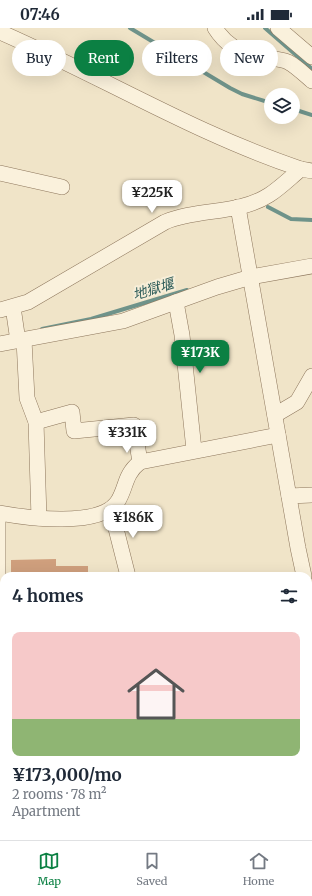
<!DOCTYPE html>
<meta charset="utf-8">
<style>
:root{--surface:#fff;--page:#f6f6f7;--text:#1f2937;--muted:#747a83;--line:#e0e1e3;--accent:#0b8043}
body{margin:0;font-family:Merriweather,"Noto Sans JP",serif;background:var(--page);color:var(--text);height:100vh;display:flex;flex-direction:column;font-size:15px;white-space:nowrap}
*{box-sizing:border-box;margin:0}
p{font-size:13px;color:var(--muted)}
.icon{flex:none;width:22px;height:22px;fill:none;stroke:currentColor;stroke-width:2;stroke-linecap:round;stroke-linejoin:round}
.map{position:relative;flex:1;overflow:hidden}
.details{position:absolute;left:0px;top:544px;width:312px;height:268px;display:flex;flex-direction:column;background:var(--surface);border-radius:12px 12px 0 0;box-shadow:0 4px 16px #0002}
.details>*{flex:none}
.guide{position:absolute;left:12px;top:12px;width:288px;height:36px;display:flex;gap:8px}
.buttons{position:absolute;left:264px;top:60px;display:grid;gap:8px}
.buttons a{display:grid;place-items:center;width:36px;height:36px;border-radius:50%;background:var(--surface);box-shadow:0 4px 16px #0002;font-size:20px}
.price{position:absolute;translate:-50% -34px;padding:0 9px;border-radius:8px;background:#fff;color:#222;font-size:13px;line-height:26px;filter:drop-shadow(0 1px 2px #0008)}
.price::after{content:'';position:absolute;left:50%;top:24px;width:12px;height:9px;margin-left:-6px;background:inherit;clip-path:polygon(0 0,100% 0,50% 100%)}
.price.selected{background:var(--accent);color:#fff}
ul{padding:0;list-style:none}
li{display:grid;align-content:center;gap:8px;height:212px;padding:0 12px}
li span{display:grid;place-items:center;height:124px;border-radius:8px;color:#555}
li>.icon{margin-inline-start:auto}
span .icon{width:72px;height:72px;fill:#fffc;stroke-width:1}
li b{font-size:17px}
h2{display:flex;justify-content:space-between;align-items:center;height:48px;padding:0 12px;font-size:17px}
.pill{padding:0 14px;border-radius:18px;background:var(--surface);box-shadow:0 4px 16px #0002;font-size:14px;line-height:36px}
.pill.selected{background:var(--accent);color:#fff}
.status{display:flex;justify-content:space-between;align-items:center;height:28px;padding:0 20px;background:var(--surface);direction:ltr}
.status svg{height:11px;fill:currentColor}
.tab-bar{display:flex;justify-content:space-around;align-items:center;height:56px;border-top:1px solid var(--line);background:var(--surface);font-size:11px;color:var(--muted)}
.tab-bar a{display:grid;justify-items:center;gap:2px}
.tab-bar .selected{color:var(--accent)}
.map>svg:first-child{display:block}
.cemetery{fill:#bfc49a}
.lines{fill:none;stroke-linecap:round;stroke-linejoin:round}
.stream{stroke:#6f938a;stroke-width:4}
.building{fill:#cf9f7d}
.lane-casing{stroke:#8d765c;stroke-width:8}
.street-casing{stroke:#8d765c;stroke-width:16}
.lane{stroke:#faf1dc;stroke-width:7}
.street{stroke:#faf1dc;stroke-width:15}
.labels{text-anchor:middle;stroke-width:4;stroke-linejoin:round;paint-order:stroke}
.water-label{font-size:14px;font-style:italic;fill:#2f5d5a;stroke:#f7eed8}
</style>
<div class="status"><b>07:46</b><svg viewBox="0 0 49 12"><path d="M0 12V9h3v3zM5 12V6h3v6zM10 12V3h3v9zM15 12V0h3v12zM26 1h20v11H26zM47 4h2v5h-2z"/></svg></div>
<div class="map">
<svg width="312" height="812" viewBox="0 0 312 812">
<rect width="100%" height="100%" fill="#f0e4c8"/>
<path class="cemetery" d="M308,633l4,1v84l-4,1z"/>
<g class="lines">
<g class="stream">
<path d="M130,0l100,60 12,6 29,9"/>
<path d="M265,0l47,41"/>
<path d="M293,81l19,6"/>
<path d="M268,179l23,12 21,1"/>
<path d="M42,301l49,-10 96,-29"/>
</g>
</g>
<g class="building">
<path d="M56,531v7h32v10h-77v-16z"/>
<rect x="157" y="808" width="45" height="4"/>
</g>
<g class="lines">
<defs>
<path id="lane" d="M0,732h2v-247"/>
<g id="street">
<path d="M215,0c10,16 26,26 45,29 10,2 19,1 28,5 8,4 17,13 24,19"/>
<path d="M278,0l34,29"/>
<path d="M0,4c101,44 196,102 301,137"/>
<path d="M0,145l62,14"/>
<path d="M238,179l60,341 6,28"/>
<path d="M176,274l6,33 12,115"/>
<path d="M13,279l5,34"/>
<path d="M0,282l28,-8 137,-80c33,-14 73,-7 104,-27 11,-7 21,-17 32,-26l11,2"/>
<path d="M24,312l3,58 9,24 3,96"/>
<path d="M0,316l123,-23 94,-34 34,-10 61,-11"/>
<path d="M275,387l22,-13 15,-26"/>
<path d="M36,394l36,-10 2,19 60,-6 6,37"/>
<path d="M289,468l23,-1"/>
<path d="M111,481l17,67"/>
<path d="M0,485c27,5 101,15 118,-12 9,-15 6,-26 22,-39l138,-27"/>
<path d="M308,564l4,16"/>
<path d="M308,627h4"/>
<path d="M308,724h4"/>
<path d="M267,808v4"/>
<path d="M125,812v-4"/>
</g>
</defs>
<use href="#lane" class="lane-casing"/>
<use href="#street" class="street-casing"/>
<use href="#lane" class="lane"/>
<use href="#street" class="street"/>
</g>
<g class="labels">
<g class="water-label">
<text transform="translate(153 261) rotate(-17)" y="5">地獄堰</text>
</g>
</g>
</svg>
<div class="buttons">
<a><svg class="icon" aria-label="layers" viewBox="0 0 24 24"><path d="M12 4l9 5-9 5-9-5zM3 14l9 5 9-5"/></svg></a>
</div>
<b class="price" style="left:152px;top:186px">¥225K</b>
<b class="price selected" style="left:200px;top:346px">¥173K</b>
<b class="price" style="left:127px;top:426px">¥331K</b>
<b class="price" style="left:133px;top:511px">¥186K</b>
<div class="guide">
<a class="pill">Buy</a>
<a class="pill selected">Rent</a>
<a class="pill">Filters</a>
<a class="pill">New</a>
</div>
<section class="details">
<h2>4 homes<svg class="icon" aria-label="filters" viewBox="0 0 24 24"><path d="M4 7h16M4 17h16"/><circle cx="9" cy="7" r="2"/><circle cx="15" cy="17" r="2"/></svg></h2>
<ul>
<li><span style="background:linear-gradient(#f6c9c9 70%,#8fb573 0)"><svg class="icon" aria-label="home" viewBox="0 0 24 24"><path d="M3 11l9-7 9 7M6 9v11h12V9"/></svg></span><div><b>¥173,000/mo</b><p>2 rooms · 78 m²</p><p>Apartment</p></div></li>
</ul>
</section>
</div>
<nav class="tab-bar">
<a class="selected"><svg class="icon" aria-label="map" viewBox="0 0 24 24"><path d="M3 6l6-2 6 2 6-2v14l-6 2-6-2-6 2zM9 4v14M15 6v14"/></svg>Map</a>
<a><svg class="icon" aria-label="saved" viewBox="0 0 24 24"><path d="M7 4h10v16l-5-4-5 4z"/></svg>Saved</a>
<a><svg class="icon" aria-label="home" viewBox="0 0 24 24"><path d="M3 11l9-7 9 7M6 9v11h12V9"/></svg>Home</a>
</nav>
